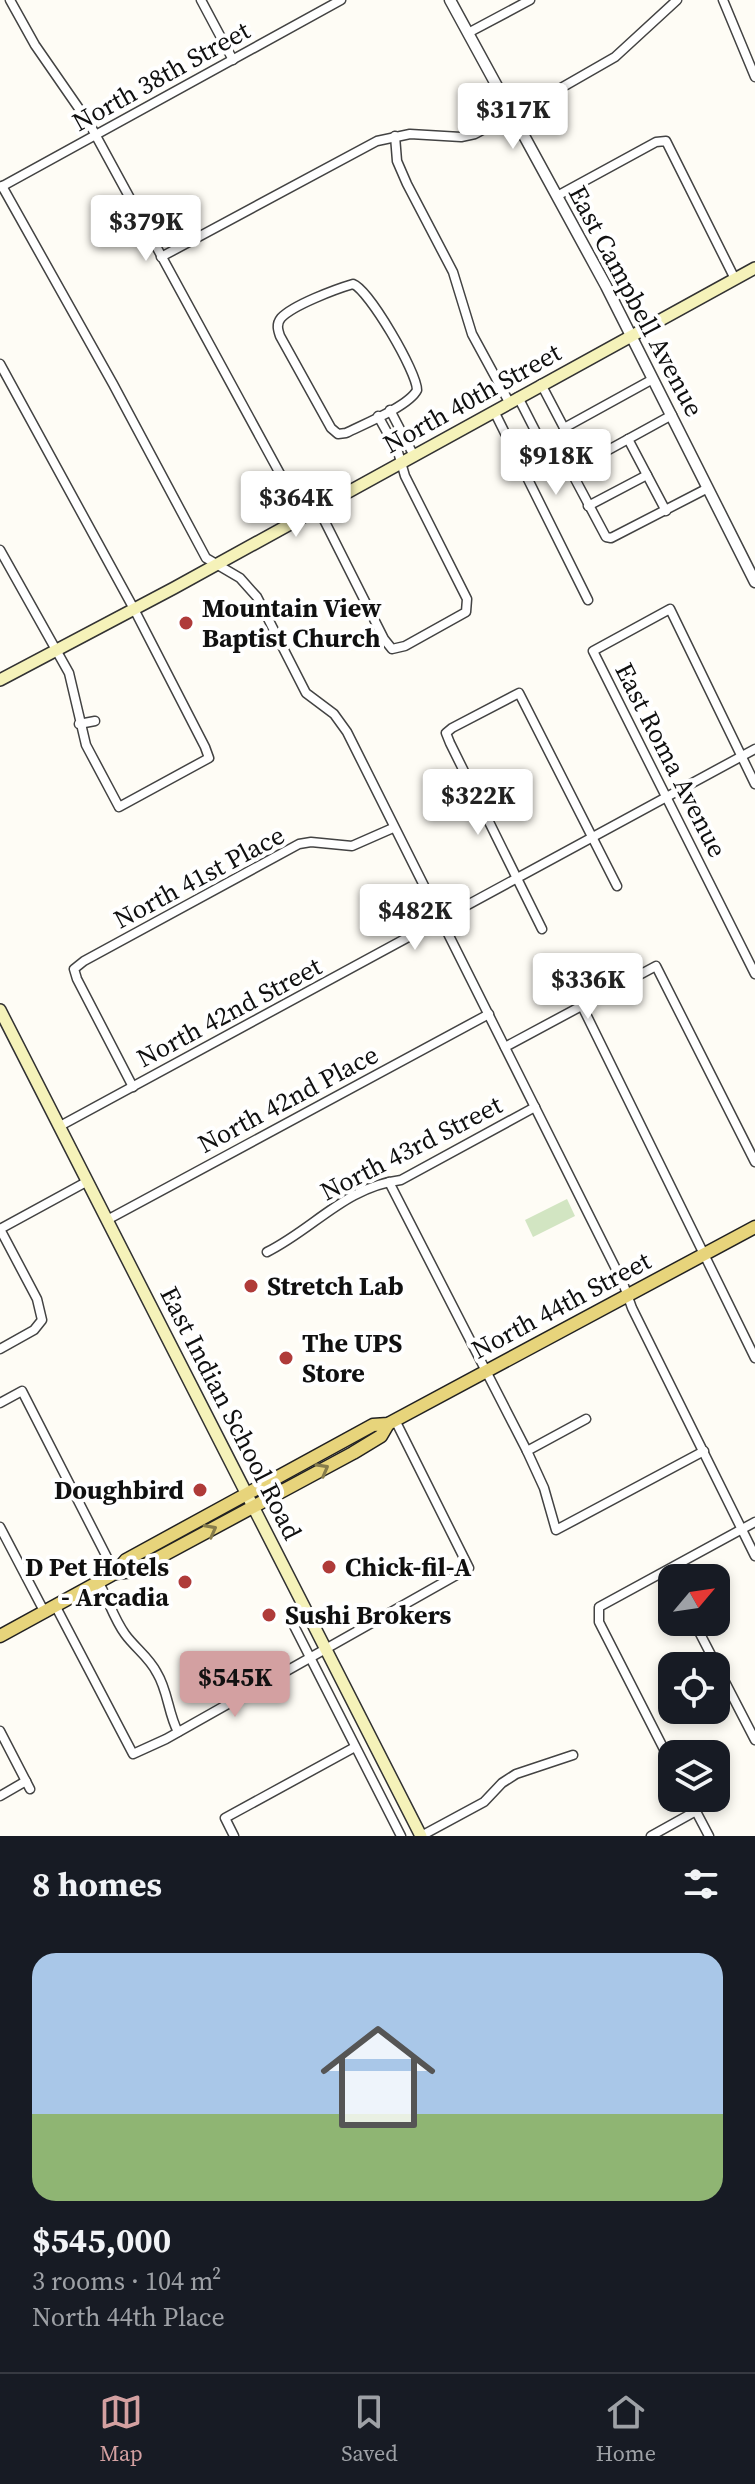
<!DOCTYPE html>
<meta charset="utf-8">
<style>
:root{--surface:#171b24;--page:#242831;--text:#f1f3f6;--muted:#9ea1a6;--line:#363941;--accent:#d3a0a1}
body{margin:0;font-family:"Source Serif 4",serif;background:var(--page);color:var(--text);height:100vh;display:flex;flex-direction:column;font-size:30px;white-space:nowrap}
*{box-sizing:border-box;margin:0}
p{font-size:26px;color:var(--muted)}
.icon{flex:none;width:44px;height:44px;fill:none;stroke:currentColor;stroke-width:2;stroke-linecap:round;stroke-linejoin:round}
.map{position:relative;height:1836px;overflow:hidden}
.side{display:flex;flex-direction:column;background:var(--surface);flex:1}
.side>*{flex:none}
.needle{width:52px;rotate:61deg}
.tools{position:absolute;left:658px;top:1564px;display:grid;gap:16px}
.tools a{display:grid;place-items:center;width:72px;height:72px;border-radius:16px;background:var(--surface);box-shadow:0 4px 12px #0003;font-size:40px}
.price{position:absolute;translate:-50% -68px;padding:0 18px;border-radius:8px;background:#fff;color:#222;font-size:26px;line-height:52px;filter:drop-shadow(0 2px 4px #0008)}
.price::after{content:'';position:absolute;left:50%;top:48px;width:24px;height:18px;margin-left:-12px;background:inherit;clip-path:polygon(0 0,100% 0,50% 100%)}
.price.active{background:var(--accent);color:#111}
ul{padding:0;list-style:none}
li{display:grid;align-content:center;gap:16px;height:424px;padding:0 32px}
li+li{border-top:2px solid var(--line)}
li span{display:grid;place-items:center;height:248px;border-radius:24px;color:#555}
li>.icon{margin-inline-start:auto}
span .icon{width:144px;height:144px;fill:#fffc;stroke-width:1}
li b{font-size:34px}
h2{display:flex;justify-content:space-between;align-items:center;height:96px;padding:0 32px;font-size:34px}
.menu{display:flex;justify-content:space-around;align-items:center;height:112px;border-top:2px solid var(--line);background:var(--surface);font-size:22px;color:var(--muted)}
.menu a{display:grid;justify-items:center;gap:4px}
.menu .active{color:var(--accent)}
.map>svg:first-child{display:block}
.green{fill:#d2e5c2}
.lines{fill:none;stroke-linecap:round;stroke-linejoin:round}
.minor-casing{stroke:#434343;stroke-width:11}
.tertiary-casing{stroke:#434343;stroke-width:13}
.secondary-casing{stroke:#323232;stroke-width:14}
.primary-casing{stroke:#212121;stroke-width:15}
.minor{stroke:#fff;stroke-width:8}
.tertiary{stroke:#fff;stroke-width:10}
.secondary{stroke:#f5f2b9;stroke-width:11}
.primary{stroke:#e7d47b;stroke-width:12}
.oneway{stroke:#867c4b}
.poi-dot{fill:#af3b39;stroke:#fff;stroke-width:3}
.labels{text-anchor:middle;stroke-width:8;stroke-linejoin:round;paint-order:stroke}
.street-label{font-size:26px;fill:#101010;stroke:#fff}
.poi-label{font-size:26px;font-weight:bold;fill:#101010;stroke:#fff;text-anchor:start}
</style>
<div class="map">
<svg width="755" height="1836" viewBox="0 0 755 1836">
<rect width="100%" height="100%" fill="#fefcf5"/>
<path class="green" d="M567,1199l8,17 -42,21 -8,-17z"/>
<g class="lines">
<defs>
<g id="minor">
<path d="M10,0l25,45 54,78 214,393"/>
<path d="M201,0l32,60"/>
<path d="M723,0l32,77"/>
<path d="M468,33l62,-33"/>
<path d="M395,136l2,25 10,23 46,88 19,62 37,68"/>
<path d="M2,186l111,198 93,174 34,20 17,19 49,96 28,21 13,18 276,551 9,25 123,248"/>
<path d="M1,187l340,-187"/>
<path d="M557,196l99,-54 10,-1 69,138"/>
<path d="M161,257l216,-116 33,-7 51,3 14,-3 79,-42 61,-35 62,-57"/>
<path d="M353,284c16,6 64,88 64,106 -8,16 -53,34 -71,43l-8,1 -7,-6 -51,-92c-2,-6 -4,-12 1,-18 12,-13 55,-29 72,-34z"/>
<path d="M0,364l134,245 71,138 4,11 -90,49 -33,-62 -17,-72 -69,-123"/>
<path d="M541,384l42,80"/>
<path d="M518,397l24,47"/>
<path d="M390,410l24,46"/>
<path d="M494,411l94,189"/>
<path d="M672,415l-91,50 -7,12 32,60 5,1 97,-50"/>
<path d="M564,428l89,-49"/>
<path d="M628,439l38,72"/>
<path d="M525,470l47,-26"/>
<path d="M588,506l59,-31"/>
<path d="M318,508l66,131 8,10 13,-3 61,-34 1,-13 -62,-123 -7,-24 -20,-36"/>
<path d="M79,724l16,-3"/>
<path d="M755,784l-85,-175 -77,42 162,323"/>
<path d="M542,929l-92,-186 -4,-10 6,-5 67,-35 98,193"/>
<path d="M582,1006l173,352"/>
<path d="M505,1047l151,-81 99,196"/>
<path d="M133,1087l-56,-108 -3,-10 10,-8 215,-117 12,-2 41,4 41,-18"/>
<path d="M60,1126l695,-377"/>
<path d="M389,1182l138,269 17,37 12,42 148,-79"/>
<path d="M107,1220l382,-206"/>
<path d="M0,1229l88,-48"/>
<path d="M267,1252c48,-24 78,-65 134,-72l134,-73"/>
<path d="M0,1349l34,-19 8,-10 -5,-21 -37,-70"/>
<path d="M0,1403l22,-12 93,182"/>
<path d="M527,1451l59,-32"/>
<path d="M0,1527l45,86"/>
<path d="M99,1583c9,16 15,36 26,51 10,14 24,23 32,39 11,18 11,40 21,59"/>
<path d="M56,1607l77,147 33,-15 303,-171 -74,-148"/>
<path d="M289,1616l112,220"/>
<path d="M694,1622l61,118"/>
<path d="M0,1731l30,58"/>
<path d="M672,1765l-73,-143v-15l156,-85"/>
<path d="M0,1796l26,-15"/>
<path d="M689,1798l20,38"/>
<path d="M234,1836l-9,-18 130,-71"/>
<path d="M421,1836l63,-34 18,-19 14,-9 57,-19"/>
<path d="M651,1836l45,-25"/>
</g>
<path id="tertiary" d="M450,0l156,286 149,296"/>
<g id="secondary">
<path d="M0,680l174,-92 581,-320"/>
<path d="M0,1010l421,826"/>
</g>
<g id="primary">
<path d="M115,1573l19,-2 219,-118 28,-17 7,-12"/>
<path d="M0,1636l115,-63 11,-13 247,-135 15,-1 367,-197"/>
</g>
</defs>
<use href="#minor" class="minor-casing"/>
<use href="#tertiary" class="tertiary-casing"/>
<use href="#secondary" class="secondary-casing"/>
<use href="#primary" class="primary-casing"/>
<use href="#minor" class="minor"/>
<use href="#tertiary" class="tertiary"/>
<use href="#secondary" class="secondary"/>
<use href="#primary" class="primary"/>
</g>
<defs><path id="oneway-chevron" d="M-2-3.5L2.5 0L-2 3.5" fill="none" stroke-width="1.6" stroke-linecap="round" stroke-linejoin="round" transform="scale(2)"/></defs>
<g class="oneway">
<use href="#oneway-chevron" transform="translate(323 1469) rotate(-29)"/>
<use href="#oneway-chevron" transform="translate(211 1530) rotate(-28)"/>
</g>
<g class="poi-dot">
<circle cx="186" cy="623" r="8"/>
<circle cx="251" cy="1286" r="8"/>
<circle cx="286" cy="1358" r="8"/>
<circle cx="200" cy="1490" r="8"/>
<circle cx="329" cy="1567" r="8"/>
<circle cx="185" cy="1582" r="8"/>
<circle cx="269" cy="1615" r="8"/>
</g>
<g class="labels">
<g class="street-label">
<text transform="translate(161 76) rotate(-29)" y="9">North 38th Street</text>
<text transform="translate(636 301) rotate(62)" y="9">East Campbell Avenue</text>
<text transform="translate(472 398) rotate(-29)" y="9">North 40th Street</text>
<text transform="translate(671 760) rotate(63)" y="9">East Roma Avenue</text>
<text transform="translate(199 877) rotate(-28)" y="9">North 41st Place</text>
<text transform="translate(229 1012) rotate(-28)" y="9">North 42nd Street</text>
<text transform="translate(288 1099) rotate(-28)" y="9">North 42nd Place</text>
<text transform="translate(411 1148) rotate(-27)" y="9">North 43rd Street</text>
<text transform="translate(561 1305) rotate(-28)" y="9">North 44th Street</text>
<text transform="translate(231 1413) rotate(63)" y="9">East Indian School Road</text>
</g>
<g class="poi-label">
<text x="202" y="617">Mountain View<tspan x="202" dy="30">Baptist Church</tspan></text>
<text x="267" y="1295">Stretch Lab</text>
<text x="302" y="1352">The UPS<tspan x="302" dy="30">Store</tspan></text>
<text x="184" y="1499" text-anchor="end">Doughbird</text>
<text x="169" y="1576" text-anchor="end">D Pet Hotels<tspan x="169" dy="30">- Arcadia</tspan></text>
<text x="345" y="1576">Chick-fil-A</text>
<text x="285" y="1624">Sushi Brokers</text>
</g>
</g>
</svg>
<div class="tools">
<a><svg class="needle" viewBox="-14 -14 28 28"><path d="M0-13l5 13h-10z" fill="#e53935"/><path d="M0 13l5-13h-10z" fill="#9ea1a6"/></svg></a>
<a><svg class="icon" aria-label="locate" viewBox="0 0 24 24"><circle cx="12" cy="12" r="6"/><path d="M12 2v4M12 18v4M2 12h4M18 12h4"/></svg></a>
<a><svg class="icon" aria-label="layers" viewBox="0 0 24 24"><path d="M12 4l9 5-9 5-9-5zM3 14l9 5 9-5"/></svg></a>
</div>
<b class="price" style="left:513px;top:151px">$317K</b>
<b class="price" style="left:146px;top:263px">$379K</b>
<b class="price" style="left:556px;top:497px">$918K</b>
<b class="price" style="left:296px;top:539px">$364K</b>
<b class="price" style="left:478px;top:837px">$322K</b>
<b class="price" style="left:415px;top:952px">$482K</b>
<b class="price" style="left:588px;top:1021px">$336K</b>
<b class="price active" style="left:235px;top:1719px">$545K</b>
</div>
<section class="side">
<h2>8 homes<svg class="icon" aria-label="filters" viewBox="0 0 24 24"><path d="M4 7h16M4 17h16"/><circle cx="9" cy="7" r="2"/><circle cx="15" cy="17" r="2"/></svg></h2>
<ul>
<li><span style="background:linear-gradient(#a9c7e8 65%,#8fb573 0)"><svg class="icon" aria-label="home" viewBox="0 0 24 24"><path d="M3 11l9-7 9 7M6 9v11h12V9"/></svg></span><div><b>$545,000</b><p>3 rooms · 104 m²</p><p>North 44th Place</p></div></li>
</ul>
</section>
<nav class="menu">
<a class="active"><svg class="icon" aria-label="map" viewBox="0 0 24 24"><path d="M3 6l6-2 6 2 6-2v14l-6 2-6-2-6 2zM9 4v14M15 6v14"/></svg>Map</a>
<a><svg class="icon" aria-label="saved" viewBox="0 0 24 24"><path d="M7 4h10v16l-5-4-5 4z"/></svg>Saved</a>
<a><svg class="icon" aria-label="home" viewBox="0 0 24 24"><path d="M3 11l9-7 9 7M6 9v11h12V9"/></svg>Home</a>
</nav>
